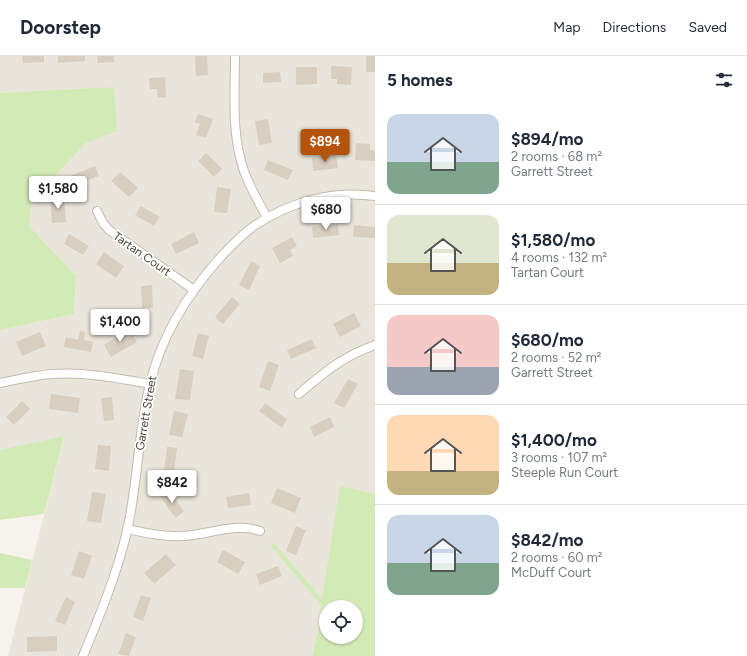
<!DOCTYPE html>
<meta charset="utf-8">
<style>
:root{--surface:#fff;--page:#f2f2f3;--text:#1f2937;--muted:#747a83;--line:#e0e1e3;--accent:#b45309}
body{margin:0;font-family:Figtree,sans-serif;background:var(--page);color:var(--text);height:100vh;display:flex;flex-direction:column;font-size:15px;white-space:nowrap}
*{box-sizing:border-box;margin:0}
p{font-size:13px;color:var(--muted)}
.icon{flex:none;width:22px;height:22px;fill:none;stroke:currentColor;stroke-width:2;stroke-linecap:round;stroke-linejoin:round}
.map{position:relative;flex:1;overflow:hidden}
.side{display:flex;flex-direction:column;background:var(--surface);width:372px}
.side>*{flex:none}
.controls{position:absolute;left:319px;top:544px;display:grid;gap:8px}
.controls a{display:grid;place-items:center;width:44px;height:44px;border-radius:50%;background:var(--surface);box-shadow:0 1px 3px #0004;font-size:20px}
.price{position:absolute;translate:-50% -34px;padding:0 9px;border-radius:4px;background:#fff;color:#222;font-size:13px;line-height:26px;filter:drop-shadow(0 1px 2px #0008)}
.price::after{content:'';position:absolute;left:50%;top:24px;width:12px;height:9px;margin-left:-6px;background:inherit;clip-path:polygon(0 0,100% 0,50% 100%)}
.price.current{background:var(--accent);color:#fff}
ul{padding:0;list-style:none}
li{display:flex;align-items:center;gap:12px;height:100px;padding:0 12px}
li+li{border-top:1px solid var(--line)}
li span{display:grid;place-items:center;flex:none;width:112px;height:80px;border-radius:12px;color:#555}
li>.icon{margin-inline-start:auto}
span .icon{width:48px;height:48px;fill:#fffc;stroke-width:1}
li b{font-size:17px}
h2{display:flex;justify-content:space-between;align-items:center;height:48px;padding:0 12px;font-size:17px}
header{display:flex;align-items:center;gap:24px;box-sizing:border-box;height:56px;padding:0 20px;background:var(--surface);border-bottom:1px solid var(--line)}
header strong{font-size:19px}
nav{display:flex;gap:22px;margin-inline-start:auto;font-size:14px}
main{display:flex;flex:1;min-height:0}
.map>svg:first-child{display:block}
.residential{fill:#eae5da}
.green{fill:#d2eab5;fill-rule:evenodd}
.building{fill:#d8cfc1}
.lines{fill:none;stroke-linecap:round;stroke-linejoin:round}
.minor-casing{stroke:#c2bbae;stroke-width:10}
.minor{stroke:#fff;stroke-width:8}
.labels{text-anchor:middle;stroke-width:3.5;stroke-linejoin:round;paint-order:stroke}
.street-label{font-size:12px;fill:#4b4439;stroke:#fff}
</style>
<header>
<strong>Doorstep</strong>
<nav><a>Map</a><a>Directions</a><a>Saved</a></nav>
</header>
<main>
<div class="map">
<svg width="375" height="600" viewBox="0 0 375 600">
<rect width="100%" height="100%" fill="#f6f3ec"/>
<path class="residential" d="M0,0h375v438l-35,-7 -21,140 -7,29h-304l56,-219 -64,13v-120l74,-16 2,-38 -47,-50 3,-26 54,-57 28,-56 -114,6z"/>
<g class="green">
<path d="M114,31l3,44 -31,12 -54,57 -3,26 47,50 -2,38 -74,16v-237z"/>
<path d="M64,380l-20,78 -44,6v-70z"/>
<path d="M340,430l35,8v162h-63l7,-29 2,-22 -50,-59 3,-3 48,56zM326,551h30v30h-30z"/>
<path d="M0,497l32,7 -7,28h-25z"/>
</g>
<g class="building">
<path d="M22,0h22v6l-21,1z"/>
<path d="M58,0h27v5l-27,2z"/>
<path d="M97,0h17v6l-16,1z"/>
<path d="M195,0h12l1,19 -12,1z"/>
<rect x="366" y="0" width="9" height="16"/>
<path d="M331,10l21,1 -1,18 -14,-1v-5h-6z"/>
<path d="M296,11h21v17l-21,1z"/>
<path d="M280,16l1,10 -18,1v-10z"/>
<path d="M165,21l1,20 -8,1 -1,-9h-7l-1,-11z"/>
<path d="M198,58l15,5 -7,19 -10,-3 4,-11 -5,-2z"/>
<path d="M268,63l4,24 -13,2 -4,-24z"/>
<path d="M356,87l14,1v6h5v11l-20,-1z"/>
<path d="M206,97l16,16 -8,8 -16,-16z"/>
<path d="M336,99l2,13 -25,3 -1,-13z"/>
<path d="M268,104l25,10 -5,10 -24,-10z"/>
<path d="M95,110l4,10 -25,9 -4,-9z"/>
<path d="M120,116l18,16 -9,9 -18,-16z"/>
<path d="M217,131l14,2 -4,24 -13,-1z"/>
<path d="M50,142h14l2,24 -14,1z"/>
<path d="M141,150l19,11 -6,9 -19,-11z"/>
<path d="M338,168l1,11 -26,3 -1,-11z"/>
<path d="M354,169l21,2v11l-22,-1z"/>
<path d="M194,176l5,11 -23,11 -5,-10z"/>
<path d="M69,178l20,12 -6,9 -19,-11z"/>
<path d="M292,181l5,9 -7,4 3,6 -13,7 -8,-15z"/>
<path d="M104,196l20,14 -8,12 -20,-14z"/>
<path d="M251,205l9,5 -11,24 -10,-5z"/>
<path d="M152,229l1,23h-11l-1,-22z"/>
<path d="M232,241l8,7 -17,20 -8,-7z"/>
<path d="M354,257l7,13 -21,11 -7,-13z"/>
<path d="M129,273l8,13 -26,15 -7,-12z"/>
<path d="M80,275l5,1 -1,8 9,2 -2,10 -27,-5 2,-10 12,3z"/>
<path d="M40,276l6,14 -24,10 -6,-14z"/>
<path d="M198,277l11,3 -6,23 -11,-3z"/>
<path d="M312,283l4,9 -25,11 -4,-9z"/>
<path d="M268,305l11,4 -9,26 -11,-4z"/>
<path d="M180,313l14,2 -4,29 -15,-1z"/>
<path d="M348,323l10,5 -14,24 -10,-5z"/>
<path d="M51,338l29,4 -2,15 -29,-4z"/>
<path d="M112,341l2,23 -10,1 -3,-23z"/>
<path d="M22,345l8,8 -16,16 -8,-8z"/>
<path d="M265,347l22,16 -5,9 -23,-17z"/>
<path d="M174,355l14,3 -6,23 -13,-2z"/>
<path d="M330,361l4,10 -20,10 -4,-10z"/>
<path d="M98,389l13,1 -2,25 -14,-2z"/>
<path d="M167,391l10,1 -3,26 -10,-1z"/>
<path d="M277,432l24,10 -6,15 -24,-10z"/>
<path d="M168,434l16,21 -8,7 -16,-21z"/>
<path d="M92,436l14,2 -5,29 -14,-2z"/>
<path d="M249,437l2,12 -23,3 -2,-11z"/>
<path d="M296,470l10,4 -10,25 -10,-4z"/>
<path d="M223,494l22,12 -7,12 -21,-12z"/>
<path d="M79,495l13,5 -8,23 -13,-4z"/>
<path d="M166,498l10,11 -22,19 -10,-11z"/>
<path d="M278,510l4,10 -22,9 -4,-11z"/>
<path d="M141,539l10,3 -8,23 -10,-4z"/>
<path d="M66,541l9,5 -10,23 -10,-4z"/>
<path d="M126,577l10,4 -7,19 -11,-2z"/>
<path d="M57,580v15l-30,1v-15z"/>
</g>
<g class="lines">
<defs>
<g id="minor">
<path d="M235,0c0,39 -4,77 9,115 6,17 15,31 23,47"/>
<path d="M97,155l6,12 6,7 85,60"/>
<path d="M0,327c17,-3 34,-8 52,-9 33,-2 65,4 98,10"/>
<path d="M299,338c25,-22 45,-38 76,-49"/>
<path d="M127,473c19,4 37,8 56,7 25,-1 52,-14 77,-5"/>
<path d="M83,600c17,-41 34,-82 44,-125 11,-48 11,-99 23,-147 11,-47 37,-89 69,-125 11,-12 22,-24 35,-33 35,-24 79,-36 121,-30"/>
</g>
</defs>
<use href="#minor" class="minor-casing"/>
<use href="#minor" class="minor"/>
</g>
<g class="labels">
<g class="street-label">
<text transform="translate(142 198) rotate(35)" y="4">Tartan Court</text>
<text transform="translate(146 357) rotate(-80)" y="4">Garrett Street</text>
</g>
</g>
</svg>
<div class="controls">
<a><svg class="icon" aria-label="locate" viewBox="0 0 24 24"><circle cx="12" cy="12" r="6"/><path d="M12 2v4M12 18v4M2 12h4M18 12h4"/></svg></a>
</div>
<b class="price current" style="left:325px;top:107px">$894</b>
<b class="price" style="left:58px;top:154px">$1,580</b>
<b class="price" style="left:326px;top:175px">$680</b>
<b class="price" style="left:120px;top:287px">$1,400</b>
<b class="price" style="left:172px;top:448px">$842</b>
</div>
<section class="side">
<h2>5 homes<svg class="icon" aria-label="filters" viewBox="0 0 24 24"><path d="M4 7h16M4 17h16"/><circle cx="9" cy="7" r="2"/><circle cx="15" cy="17" r="2"/></svg></h2>
<ul>
<li><span style="background:linear-gradient(#c9d6e8 60%,#7fa58c 0)"><svg class="icon" aria-label="home" viewBox="0 0 24 24"><path d="M3 11l9-7 9 7M6 9v11h12V9"/></svg></span><div><b>$894/mo</b><p>2 rooms · 68 m²</p><p>Garrett Street</p></div></li>
<li><span style="background:linear-gradient(#dfe7d0 60%,#c2b280 0)"><svg class="icon" aria-label="home" viewBox="0 0 24 24"><path d="M3 11l9-7 9 7M6 9v11h12V9"/></svg></span><div><b>$1,580/mo</b><p>4 rooms · 132 m²</p><p>Tartan Court</p></div></li>
<li><span style="background:linear-gradient(#f6c9c9 65%,#9aa5b1 0)"><svg class="icon" aria-label="home" viewBox="0 0 24 24"><path d="M3 11l9-7 9 7M6 9v11h12V9"/></svg></span><div><b>$680/mo</b><p>2 rooms · 52 m²</p><p>Garrett Street</p></div></li>
<li><span style="background:linear-gradient(#ffd9b3 70%,#c2b280 0)"><svg class="icon" aria-label="home" viewBox="0 0 24 24"><path d="M3 11l9-7 9 7M6 9v11h12V9"/></svg></span><div><b>$1,400/mo</b><p>3 rooms · 107 m²</p><p>Steeple Run Court</p></div></li>
<li><span style="background:linear-gradient(#c9d6e8 60%,#7fa58c 0)"><svg class="icon" aria-label="home" viewBox="0 0 24 24"><path d="M3 11l9-7 9 7M6 9v11h12V9"/></svg></span><div><b>$842/mo</b><p>2 rooms · 60 m²</p><p>McDuff Court</p></div></li>
</ul>
</section>
</main>
